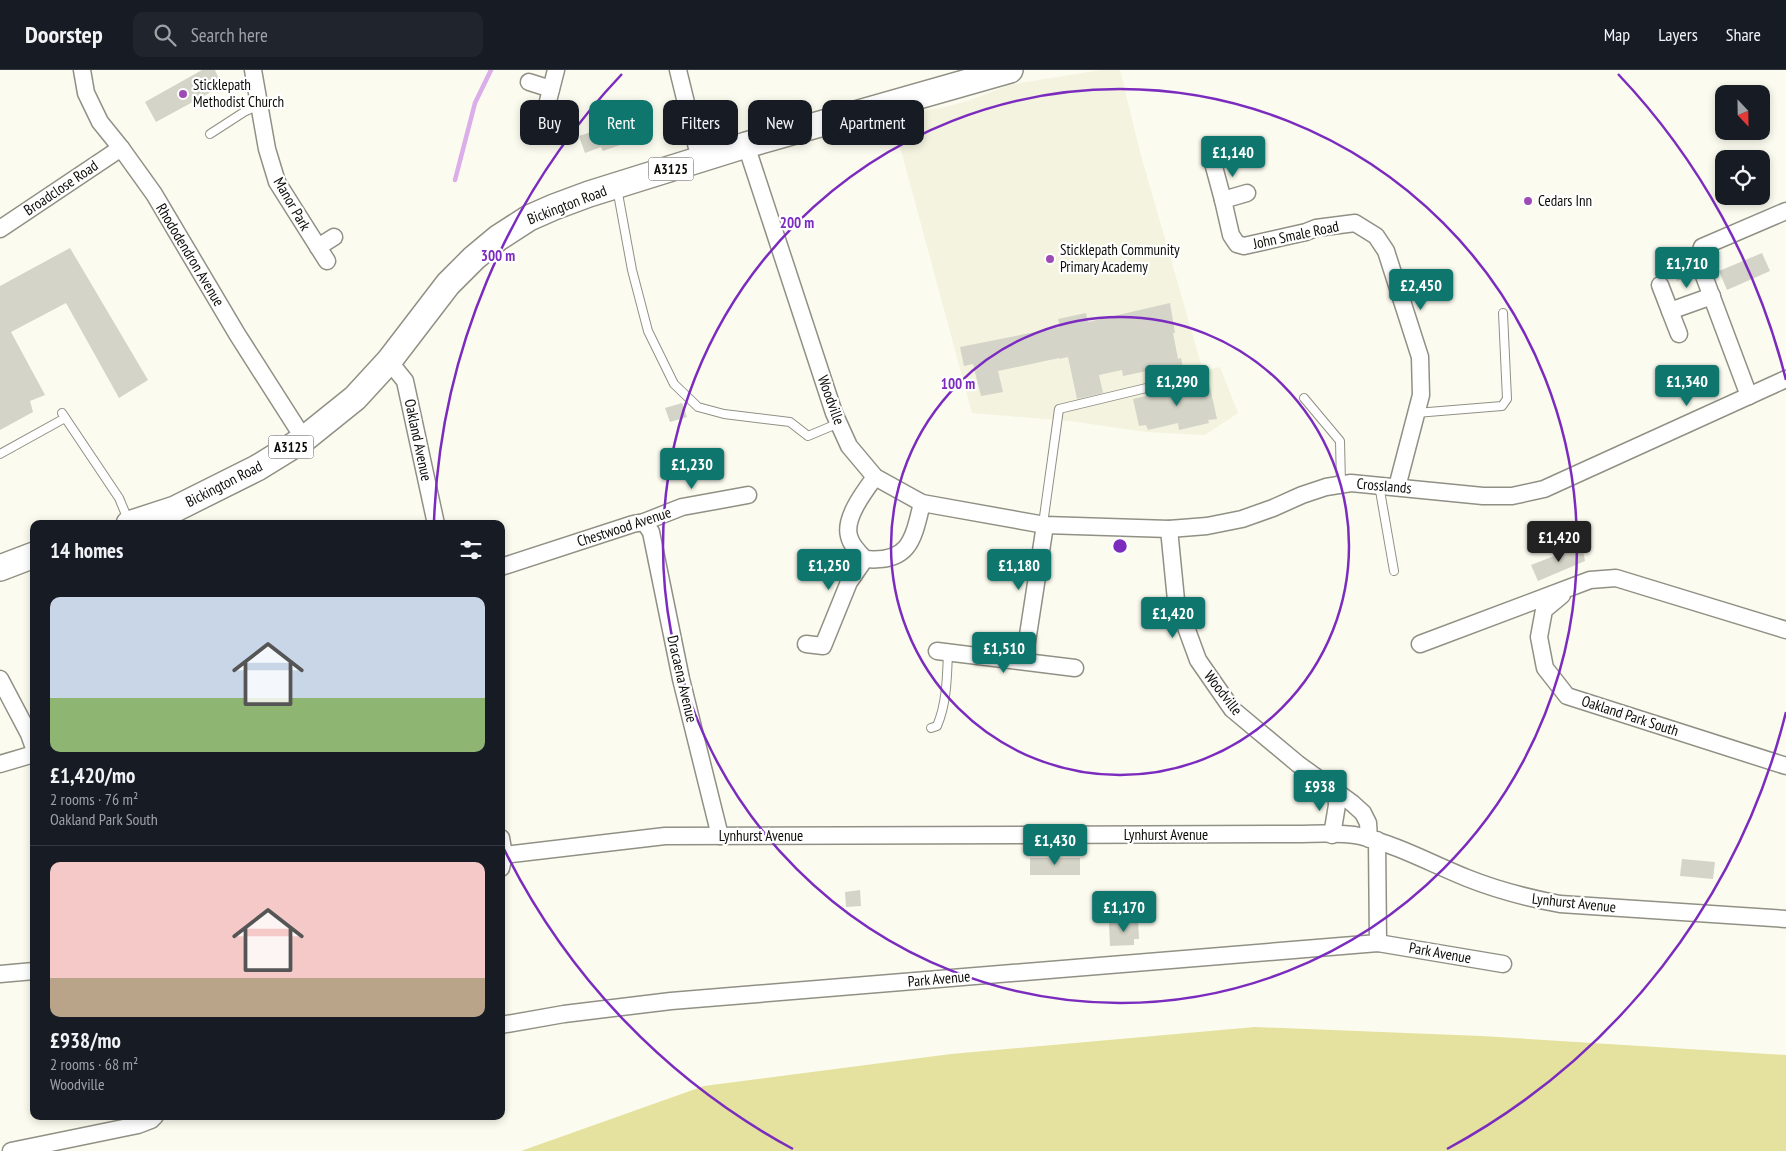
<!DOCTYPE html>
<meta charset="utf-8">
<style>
:root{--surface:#171b24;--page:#20242c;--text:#f1f3f6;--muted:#9ea1a6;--line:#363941;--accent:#0f766e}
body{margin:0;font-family:"PT Sans Narrow",sans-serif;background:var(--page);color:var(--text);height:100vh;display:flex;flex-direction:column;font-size:19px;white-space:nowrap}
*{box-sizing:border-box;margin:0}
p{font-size:16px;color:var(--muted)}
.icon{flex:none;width:28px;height:28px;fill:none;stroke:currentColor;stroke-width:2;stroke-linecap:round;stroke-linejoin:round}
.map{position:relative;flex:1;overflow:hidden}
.sheet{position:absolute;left:30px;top:450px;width:475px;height:600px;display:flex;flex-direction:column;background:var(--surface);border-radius:10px;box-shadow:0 2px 8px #0003}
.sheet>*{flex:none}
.guide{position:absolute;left:520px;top:30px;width:475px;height:45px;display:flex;gap:10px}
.needle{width:32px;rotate:158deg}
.controls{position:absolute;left:1715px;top:15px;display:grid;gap:10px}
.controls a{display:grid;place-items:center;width:55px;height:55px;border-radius:10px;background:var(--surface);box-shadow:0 2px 8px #0003;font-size:25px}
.price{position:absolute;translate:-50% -42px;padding:0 11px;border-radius:5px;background:var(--accent);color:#fff;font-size:16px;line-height:32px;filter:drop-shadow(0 1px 2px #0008)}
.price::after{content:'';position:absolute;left:50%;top:30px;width:15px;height:11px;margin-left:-8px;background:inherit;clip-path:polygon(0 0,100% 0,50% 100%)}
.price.on{background:#222;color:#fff}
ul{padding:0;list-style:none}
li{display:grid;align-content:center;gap:10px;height:265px;padding:0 20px}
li+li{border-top:1px solid var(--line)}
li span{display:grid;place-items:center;height:155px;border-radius:10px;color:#555}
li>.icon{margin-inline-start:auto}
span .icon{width:90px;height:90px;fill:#fffc;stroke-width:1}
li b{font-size:21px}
h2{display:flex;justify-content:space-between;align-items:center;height:60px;padding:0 20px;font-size:21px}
.tag{padding:0 18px;border-radius:10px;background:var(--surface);box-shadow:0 2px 8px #0003;font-size:18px;line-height:45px}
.tag.on{background:var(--accent);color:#fff}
header{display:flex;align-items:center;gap:30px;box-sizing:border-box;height:70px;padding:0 25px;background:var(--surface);border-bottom:1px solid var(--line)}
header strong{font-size:24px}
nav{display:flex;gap:28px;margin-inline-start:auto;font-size:18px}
.search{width:350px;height:45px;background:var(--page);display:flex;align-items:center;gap:12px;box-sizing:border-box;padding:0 18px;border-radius:10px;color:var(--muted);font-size:19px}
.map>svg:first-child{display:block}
.built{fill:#f3f3df}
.green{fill:#e5e19e}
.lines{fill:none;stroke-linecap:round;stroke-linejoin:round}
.stream{stroke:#dbade9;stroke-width:4.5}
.building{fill:#d4d4c8}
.lane-casing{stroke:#919085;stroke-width:10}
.street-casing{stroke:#919085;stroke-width:19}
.primary-casing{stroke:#919085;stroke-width:28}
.lane{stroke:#fff;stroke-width:8}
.street{stroke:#fff;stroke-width:16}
.primary{stroke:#fff;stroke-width:25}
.ring{fill:none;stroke:#7b2cbf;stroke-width:2.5}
.poi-dot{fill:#9e49b6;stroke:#fff;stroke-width:2}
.labels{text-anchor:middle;stroke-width:4.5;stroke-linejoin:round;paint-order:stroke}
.shield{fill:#fff;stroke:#555553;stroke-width:1}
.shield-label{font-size:14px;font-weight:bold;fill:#0c0c09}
.poi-label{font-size:15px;fill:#0c0c09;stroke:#fff;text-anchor:start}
.street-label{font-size:15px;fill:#0c0c09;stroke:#fff}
.centre{fill:#7b2cbf;stroke:#fff;stroke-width:2.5}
.ring-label{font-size:15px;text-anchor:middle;font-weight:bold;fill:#7b2cbf;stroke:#fff;stroke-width:4.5;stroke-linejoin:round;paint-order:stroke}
</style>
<header>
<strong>Doorstep</strong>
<div class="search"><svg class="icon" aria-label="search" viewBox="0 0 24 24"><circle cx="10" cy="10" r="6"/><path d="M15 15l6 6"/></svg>Search here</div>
<nav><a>Map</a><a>Layers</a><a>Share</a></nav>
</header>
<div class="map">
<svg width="1786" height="1081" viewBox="0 0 1786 1081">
<rect width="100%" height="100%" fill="#fbfbef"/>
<path class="built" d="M1101,0h19l20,82 63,219 17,-4 18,46 -33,22 -59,-3 -76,-11 -98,-8 -80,-296 53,-10 23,-6 41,-16z"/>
<path class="green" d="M1255,957l226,9 305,19v96h-1265l183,-65 247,-32z"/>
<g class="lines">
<path class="stream" d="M455,110l20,-77 16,-33"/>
</g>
<g class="building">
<path d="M202,0h13l7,16 -66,36 -11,-20z"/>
<path d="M616,55l7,19 -20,7 -2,-4 -16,6 -6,-17 30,-10v1z"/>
<path d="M70,178l78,132 -29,18 -53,-95 -55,29 34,63 -15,6 3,11 -33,18v-144z"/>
<path d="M1762,183l8,18 -43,19 -8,-19z"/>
<path d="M1679,185l10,21 -12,5 -9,-21z"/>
<path d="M1170,233l5,30h-2l5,26 3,-1 3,15 -20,5 -3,-10 -38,8 -1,-6 -23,5 4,18 -26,6 -9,-42 -9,2v-1l-61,13 5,21 -22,4 -8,-32 -9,2 -4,-19 100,-20 -2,-8 28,-6 2,9z"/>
<path d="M1209,313l8,36 -9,1 1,3 -30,7 -1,-7 -30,7 -2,-5 -7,1 -6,-27 33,-8v-2l21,-5v3z"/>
<path d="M682,333l5,14 -17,5 -5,-14z"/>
<path d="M1582,475l3,16 -47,20 -7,-16z"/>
<rect x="1030" y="788" width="50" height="17"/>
<path d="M1682,789l33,3 -2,17 -33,-3z"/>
<path d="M860,820l1,16 -15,1 -1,-15z"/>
<path d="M1122,850h16l1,19h-5v6l-24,1 -1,-23 13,-1z"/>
</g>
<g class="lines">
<defs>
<g id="lane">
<path d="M210,64l34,-22 15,-7"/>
<path d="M617,118l15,82 16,61 26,53 24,23 26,7 66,8 18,14 31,-13"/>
<path d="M1304,328l36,43 1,43"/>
<path d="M62,343l57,85 10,24"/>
<path d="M1416,343l86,-7 5,-7 -4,-86"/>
<path d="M0,384l65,-36"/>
<path d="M1379,415l15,86"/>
<path d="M1043,454l16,-115 133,-32"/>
<path d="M931,658l6,-2c10,-23 10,-50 11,-74"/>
</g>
<g id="street">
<path d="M82,0l4,23 14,29 21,26 33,46 83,140 67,105"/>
<path d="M253,0l14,79 10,33 50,79"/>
<path d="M678,0l22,90"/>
<path d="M529,12l22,7"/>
<path d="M547,35l9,-35"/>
<path d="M746,75l88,268 15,33 26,31 47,26 123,22 124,4 38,-3 35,-7 31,-11 29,-13 24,-8 25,-4 132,13h29l32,-7 242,-110"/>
<path d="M1213,93l10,37"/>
<path d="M1247,123l-24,7 8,35 6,9 7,2 62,-14 10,-4 39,-5 21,13 10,15 34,106 1,38 -24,92"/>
<path d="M0,159l121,-81"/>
<path d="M318,177l16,-10"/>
<path d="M1660,215l10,26 42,-15"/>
<path d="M1670,241l9,23"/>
<path d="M389,291l16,20 31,143"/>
<path d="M1749,326l-51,-136 4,-13 84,-36"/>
<path d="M875,407c-11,15 -31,41 -26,59 2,9 9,16 16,23 44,4 48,-18 57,-56"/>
<path d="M644,452l7,10 30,147 39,157"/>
<path d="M1169,459l7,71 22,60 34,49 66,55 54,39 11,10 5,10 1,16"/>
<path d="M501,497l132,-43 11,-2 38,-15 66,-12"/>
<path d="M1562,525l-18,15 -5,27 6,31 22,28 219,70"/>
<path d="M806,574l17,2 26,-64 16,-23"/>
<path d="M1420,574l170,-64 26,-2 170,52"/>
<path d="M937,581l138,17"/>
<path d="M1024,591l21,-136"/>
<path d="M0,609l29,55 5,14"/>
<path d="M0,694l34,-10"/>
<path d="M1332,765l5,-30 -1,-14"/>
<path d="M501,768l3,17 -3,13"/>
<path d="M1377,770l1,103"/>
<path d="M504,785l161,-19 630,-2c21,0 45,-2 65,2 38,9 72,28 107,42 30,12 61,20 93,26l226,15"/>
<path d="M0,904l34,-3"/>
<path d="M501,955l63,-11 107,-13 707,-58 125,21"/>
<path d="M11,1081l127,-26 13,-5 4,-4"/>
</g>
<g id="primary">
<path d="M129,454l46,-15 82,-41 47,-29 51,-41 34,-37 59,-77 26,-26 24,-20 31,-20 25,-11 35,-13 157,-49 264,-75"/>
<path d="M0,498l34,-13"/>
</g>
</defs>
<use href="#lane" class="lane-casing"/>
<use href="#street" class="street-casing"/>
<use href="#primary" class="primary-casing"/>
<use href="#lane" class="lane"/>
<use href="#street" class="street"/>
<use href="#primary" class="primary"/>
</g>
<g class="ring">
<circle cx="1120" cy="476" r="229"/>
<circle cx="1120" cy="476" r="457"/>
<path d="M1786 642A686 686 0 0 1 1447 1079M793 1079A686 686 0 0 1 503 777M434 452A686 686 0 0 1 622 4M1618 4A686 686 0 0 1 1786 310"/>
</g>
<g class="poi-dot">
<circle cx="183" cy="24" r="5"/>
<circle cx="1528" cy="131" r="5"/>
<circle cx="1050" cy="189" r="5"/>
</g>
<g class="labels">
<g class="shield">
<rect x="648.5" y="87.5" width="45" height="23" rx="4"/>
<rect x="268.5" y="365.5" width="45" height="23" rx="4"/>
</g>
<g class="shield-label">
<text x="671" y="104">A3125</text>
<text x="291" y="382">A3125</text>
</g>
<g class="poi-label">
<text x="193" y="20">Sticklepath<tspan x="193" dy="17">Methodist Church</tspan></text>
<text x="1538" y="136">Cedars Inn</text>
<text x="1060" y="185">Sticklepath Community<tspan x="1060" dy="17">Primary Academy</tspan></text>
</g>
<g class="street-label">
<text transform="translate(61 118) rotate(-34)" y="5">Broadclose Road</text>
<text transform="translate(292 134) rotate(60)" y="5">Manor Park</text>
<text transform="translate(567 135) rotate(-21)" y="5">Bickington Road</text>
<text transform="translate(1296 165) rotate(-12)" y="5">John Smale Road</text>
<text transform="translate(190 185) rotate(59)" y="5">Rhododendron Avenue</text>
<text transform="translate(831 330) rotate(70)" y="5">Woodville</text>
<text transform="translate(418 370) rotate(78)" y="5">Oakland Avenue</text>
<text transform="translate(224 414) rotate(-27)" y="5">Bickington Road</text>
<text transform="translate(1384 416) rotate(5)" y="5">Crosslands</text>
<text transform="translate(624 457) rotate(-18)" y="5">Chestwood Avenue</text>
<text transform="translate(682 609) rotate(77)" y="5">Dracaena Avenue</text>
<text transform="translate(1223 623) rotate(52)" y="5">Woodville</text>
<text transform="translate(1630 646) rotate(18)" y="5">Oakland Park South</text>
<text x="1166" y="770">Lynhurst Avenue</text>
<text x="761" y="771">Lynhurst Avenue</text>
<text transform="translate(1574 833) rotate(6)" y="5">Lynhurst Avenue</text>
<text transform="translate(1440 883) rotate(10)" y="5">Park Avenue</text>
<text transform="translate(939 909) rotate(-5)" y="5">Park Avenue</text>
</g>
</g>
<circle cx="1120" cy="476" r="8" class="centre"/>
<g class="ring-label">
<text x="797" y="158">200 m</text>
<text x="498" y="191">300 m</text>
<text x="958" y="319">100 m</text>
</g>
</svg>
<div class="controls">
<a><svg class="needle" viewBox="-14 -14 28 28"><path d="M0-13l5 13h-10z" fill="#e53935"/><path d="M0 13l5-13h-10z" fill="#9ea1a6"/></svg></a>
<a><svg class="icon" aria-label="locate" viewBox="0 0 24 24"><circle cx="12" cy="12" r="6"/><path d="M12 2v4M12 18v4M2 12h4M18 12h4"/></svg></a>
</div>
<b class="price" style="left:1233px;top:108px">£1,140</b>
<b class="price" style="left:1687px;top:219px">£1,710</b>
<b class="price" style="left:1421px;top:241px">£2,450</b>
<b class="price" style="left:1177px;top:337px">£1,290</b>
<b class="price" style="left:1687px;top:337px">£1,340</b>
<b class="price" style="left:692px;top:420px">£1,230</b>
<b class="price on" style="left:1559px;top:493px">£1,420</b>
<b class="price" style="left:829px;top:521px">£1,250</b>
<b class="price" style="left:1019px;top:521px">£1,180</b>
<b class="price" style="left:1173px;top:569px">£1,420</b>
<b class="price" style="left:1004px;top:604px">£1,510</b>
<b class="price" style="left:1320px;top:742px">£938</b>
<b class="price" style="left:1055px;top:796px">£1,430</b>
<b class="price" style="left:1124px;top:863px">£1,170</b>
<div class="guide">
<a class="tag">Buy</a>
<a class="tag on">Rent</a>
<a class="tag">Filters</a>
<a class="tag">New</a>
<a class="tag">Apartment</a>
</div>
<section class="sheet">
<h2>14 homes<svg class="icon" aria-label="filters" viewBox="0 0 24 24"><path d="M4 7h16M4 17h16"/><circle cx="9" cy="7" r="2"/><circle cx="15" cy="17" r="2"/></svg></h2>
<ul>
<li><span style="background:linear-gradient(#c9d6e8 65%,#8fb573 0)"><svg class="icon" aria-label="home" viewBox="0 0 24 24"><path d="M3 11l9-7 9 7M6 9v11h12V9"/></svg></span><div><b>£1,420/mo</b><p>2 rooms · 76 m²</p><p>Oakland Park South</p></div></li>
<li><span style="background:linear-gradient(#f6c9c9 75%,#b9a48a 0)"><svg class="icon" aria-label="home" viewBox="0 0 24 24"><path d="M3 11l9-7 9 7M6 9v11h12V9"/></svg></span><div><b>£938/mo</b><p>2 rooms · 68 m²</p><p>Woodville</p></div></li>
</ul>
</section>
</div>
